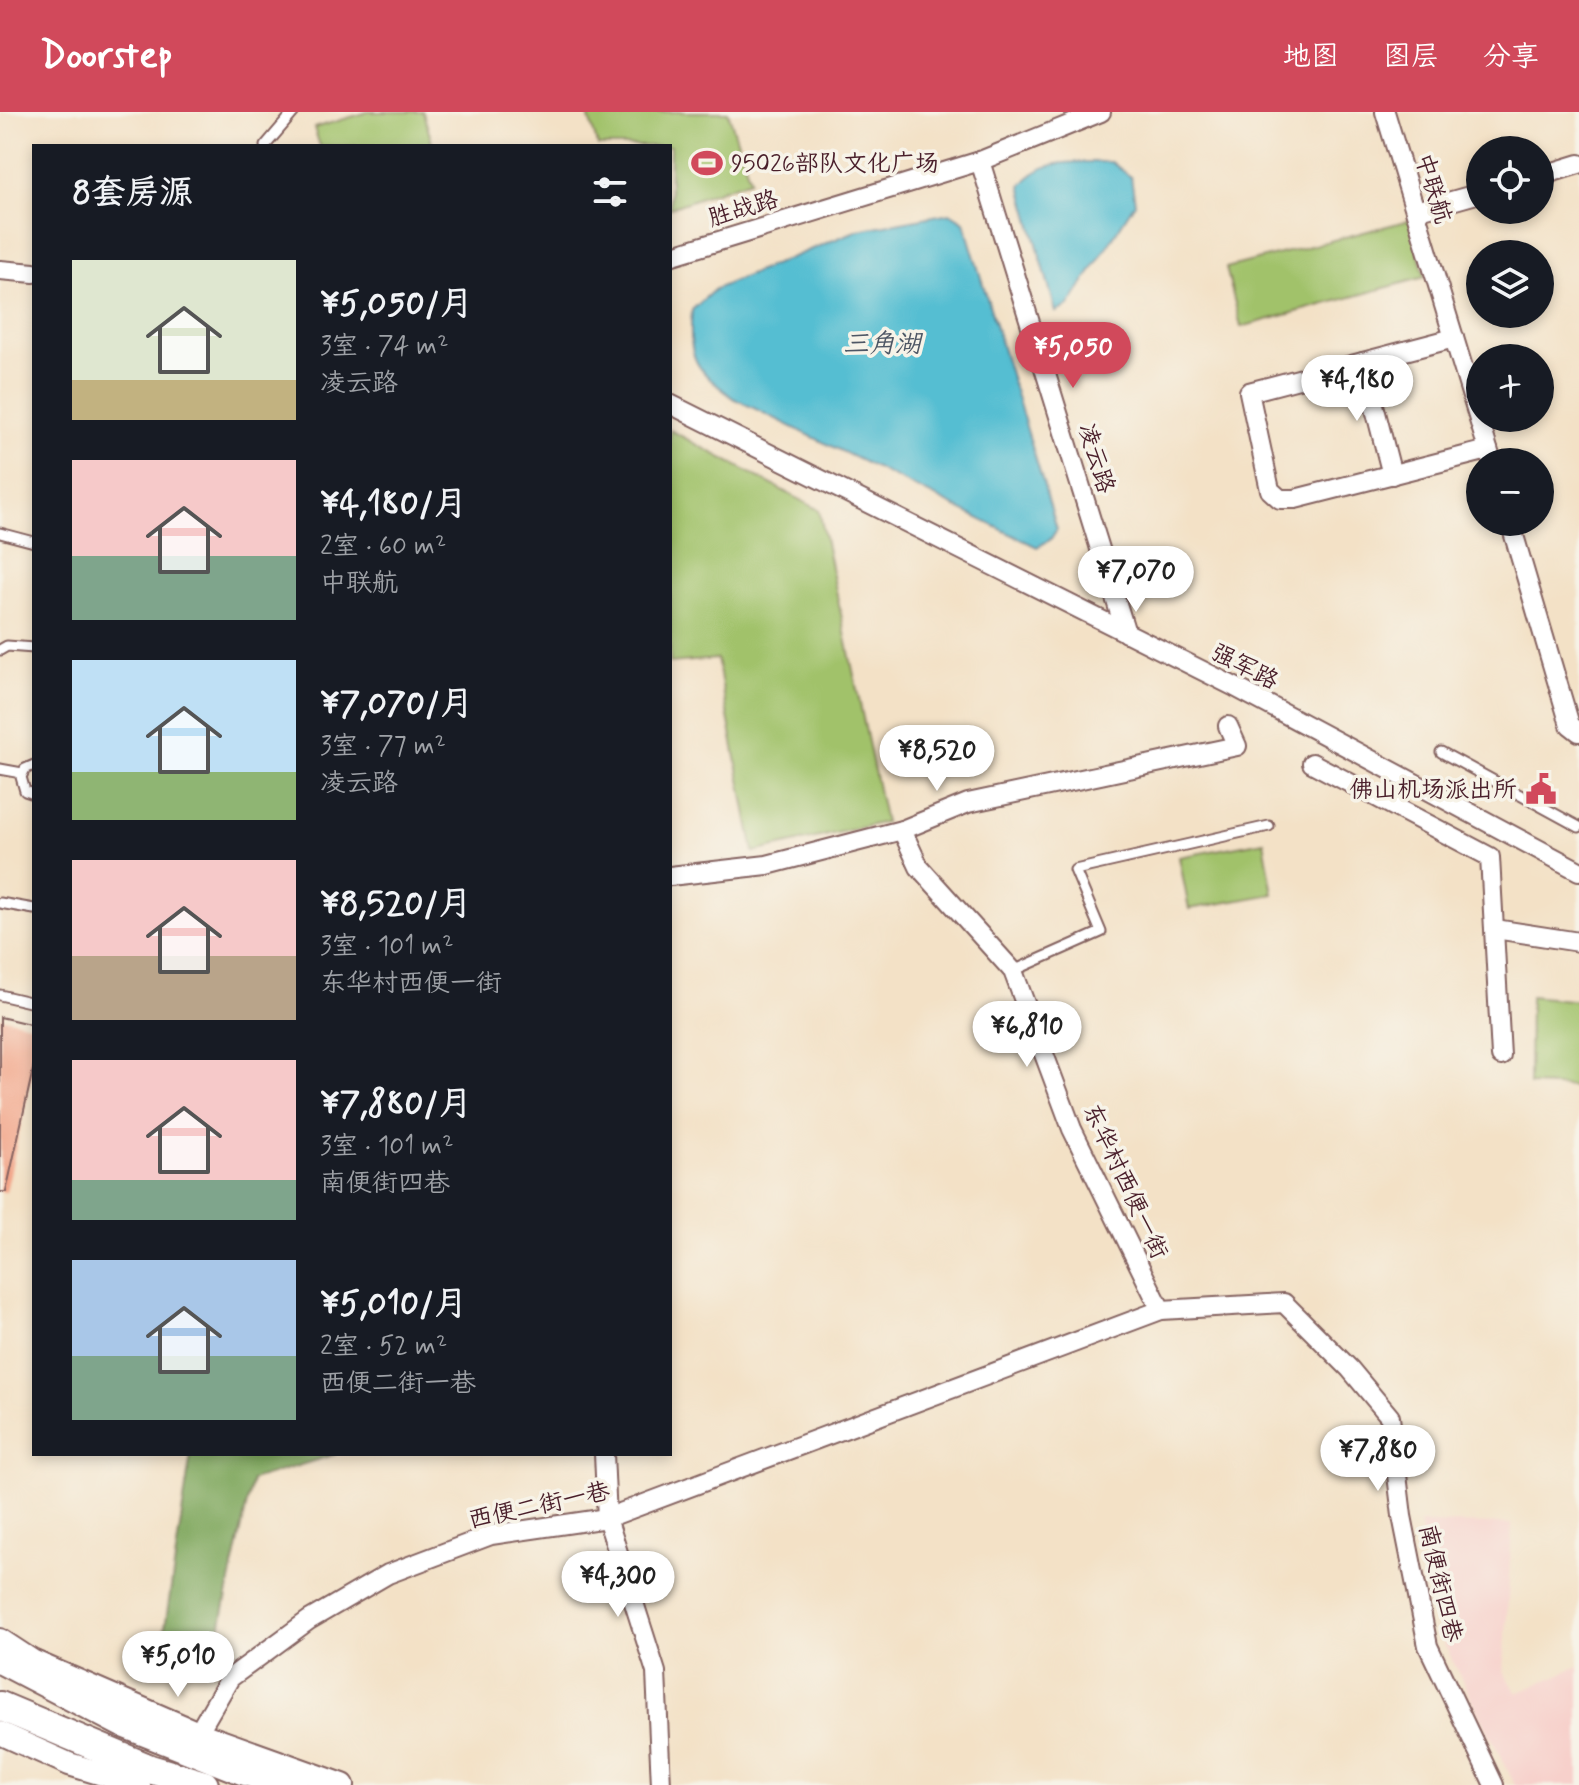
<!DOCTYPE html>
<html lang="zh">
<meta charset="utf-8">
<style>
:root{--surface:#171b24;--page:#20242c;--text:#f1f3f6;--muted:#9ea1a6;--accent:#d1495b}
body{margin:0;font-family:Mynerve,"LXGW WenKai TC",sans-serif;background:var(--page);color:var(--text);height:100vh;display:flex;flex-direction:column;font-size:30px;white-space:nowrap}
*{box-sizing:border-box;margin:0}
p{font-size:26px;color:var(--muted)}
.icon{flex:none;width:44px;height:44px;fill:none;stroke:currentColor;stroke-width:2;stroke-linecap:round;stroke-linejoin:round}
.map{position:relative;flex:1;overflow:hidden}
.details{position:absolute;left:32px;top:32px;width:640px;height:1312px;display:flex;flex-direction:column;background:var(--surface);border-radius:0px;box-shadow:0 4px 12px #0003}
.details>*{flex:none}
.buttons{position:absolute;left:1466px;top:24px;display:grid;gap:16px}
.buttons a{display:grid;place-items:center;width:88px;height:88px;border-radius:50%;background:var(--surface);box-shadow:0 4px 12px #0003;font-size:40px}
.price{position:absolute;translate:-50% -68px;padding:0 18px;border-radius:28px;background:#fff;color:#222;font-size:26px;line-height:52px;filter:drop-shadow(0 2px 4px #0008)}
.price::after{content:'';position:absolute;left:50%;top:48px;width:24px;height:18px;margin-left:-12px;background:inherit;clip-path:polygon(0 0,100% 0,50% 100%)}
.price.active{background:var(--accent);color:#fff}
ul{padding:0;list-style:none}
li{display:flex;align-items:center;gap:24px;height:200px;padding:0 40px}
li span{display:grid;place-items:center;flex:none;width:224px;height:160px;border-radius:0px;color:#555}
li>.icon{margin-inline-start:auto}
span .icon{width:96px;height:96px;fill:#fffc;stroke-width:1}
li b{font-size:34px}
h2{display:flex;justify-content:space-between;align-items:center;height:96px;padding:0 40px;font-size:34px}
header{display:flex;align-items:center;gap:48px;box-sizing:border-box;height:112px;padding:0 40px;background:var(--accent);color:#fff}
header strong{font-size:38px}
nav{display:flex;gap:44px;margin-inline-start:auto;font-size:28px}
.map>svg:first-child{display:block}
.built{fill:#f7d0cb}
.green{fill:#a1c26b;stroke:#76704b;stroke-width:2}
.forest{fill:#80a85f;stroke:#656445;stroke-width:2}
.water{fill:#55bed2;stroke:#506e7e;stroke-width:2}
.building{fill:#f2a488}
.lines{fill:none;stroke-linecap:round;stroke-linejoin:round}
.service-casing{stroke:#856361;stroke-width:13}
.minor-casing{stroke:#856361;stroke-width:22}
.tertiary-casing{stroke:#856361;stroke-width:26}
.primary-casing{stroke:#856361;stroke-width:32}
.service{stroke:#fff;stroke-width:9}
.minor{stroke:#fff;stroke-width:18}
.tertiary{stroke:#fff;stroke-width:22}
.primary{stroke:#fff;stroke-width:28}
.labels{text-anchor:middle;stroke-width:7;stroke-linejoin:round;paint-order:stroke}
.poi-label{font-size:24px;fill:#4a1f2b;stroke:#f7f3e8;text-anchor:start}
.street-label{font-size:24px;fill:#4a1f2b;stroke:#f7f3e8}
.water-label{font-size:26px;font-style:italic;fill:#4e5765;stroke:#f7f3e8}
</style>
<header>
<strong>Doorstep</strong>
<nav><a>地图</a><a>图层</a><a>分享</a></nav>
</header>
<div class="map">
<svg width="1579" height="1673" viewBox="0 0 1579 1673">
<rect width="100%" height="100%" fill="#f7f3e8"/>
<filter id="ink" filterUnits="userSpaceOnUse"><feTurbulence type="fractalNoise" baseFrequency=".0125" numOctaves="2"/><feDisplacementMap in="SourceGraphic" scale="16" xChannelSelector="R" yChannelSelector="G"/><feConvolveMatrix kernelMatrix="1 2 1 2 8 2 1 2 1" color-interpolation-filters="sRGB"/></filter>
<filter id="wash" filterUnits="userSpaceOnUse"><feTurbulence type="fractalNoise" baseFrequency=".006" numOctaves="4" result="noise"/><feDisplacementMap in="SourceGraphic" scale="32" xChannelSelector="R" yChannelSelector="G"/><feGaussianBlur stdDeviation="1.8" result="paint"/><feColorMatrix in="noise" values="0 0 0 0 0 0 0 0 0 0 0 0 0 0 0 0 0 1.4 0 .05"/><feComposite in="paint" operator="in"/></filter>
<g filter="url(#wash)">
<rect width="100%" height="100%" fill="#f3e1c6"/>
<path class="built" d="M1419,1411l93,1 -8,147 13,22 62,-27v119h-64l-72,-143z"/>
<g class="green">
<path d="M368,0h55l10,34h-113l-6,-18z"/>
<path d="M587,0h141l22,68 -80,28v-62h-72z"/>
<path d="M1410,108l15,57 -184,50 -15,-59z"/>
<path d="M670,318l149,80 66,312 -131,30 -37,-193 -47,4z"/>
<path d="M1264,729l9,53 -84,15 -10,-52z"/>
<path d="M1530,884l49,5v86l-50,-2z"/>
</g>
<path class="forest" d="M191,1342h145l-84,26 -35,162 -56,12z"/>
<g class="water">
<path d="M1111,50l20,15 4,26 -66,103 -13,6 -35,-126c23,-30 56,-23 90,-24z"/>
<path d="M950,101l14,9 4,13 89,294 -7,11 -13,7 -304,-149c-39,-31 -45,-37 -41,-88l23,-21 143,-59z"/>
</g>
<g id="blocks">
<path class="building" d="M0,905l34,8v40l-28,127h-6z"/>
</g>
</g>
<g filter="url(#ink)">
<use href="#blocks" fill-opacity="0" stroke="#856361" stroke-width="2"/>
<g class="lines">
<defs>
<g id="service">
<path d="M265,34l29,-34"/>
<path d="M0,421l34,9"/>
<path d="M0,538l7,-4 27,2"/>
<path d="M1441,640l138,75"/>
<path d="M34,653l-9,4 -4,8 4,14 9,3"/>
<path d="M0,657l22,4"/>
<path d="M0,791l34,6"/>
<path d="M1013,859l88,-39 -26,-62 194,-44"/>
<path d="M0,883l34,8"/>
</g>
<g id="minor">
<path d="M1385,0l106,347"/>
<path d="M980,49l146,472"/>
<path d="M1540,64l39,-12"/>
<path d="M1416,99l64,-18"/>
<path d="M670,144l310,-95 121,-49"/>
<path d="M0,158l34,3"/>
<path d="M1454,226l-205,54 21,98 10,9h15l193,-49"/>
<path d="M1363,250l29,113"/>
<path d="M670,292l565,283 344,184"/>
<path d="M1510,410l60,203 9,7"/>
<path d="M1312,651l178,94 11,199"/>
<path d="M902,718l17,37 94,104 59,158 89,181"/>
<path d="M670,764l97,-11 135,-35 66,-27 269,-57 -9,-20"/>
<path d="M1495,817l84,13"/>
<path d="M604,1342l3,64 49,154 5,113"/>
<path d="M198,1621l32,-55 79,-58 79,-46 103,-39 116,-17 554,-208 123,-7 66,66 40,48 12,99 26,130 66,139"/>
</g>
<g id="tertiary">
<path d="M0,1528l32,21 166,72 145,52"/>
<path d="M0,1621l69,31 70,21"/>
</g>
<g id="primary">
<path d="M0,1547l123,64 119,47 51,15"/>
<path d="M0,1594l150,63 54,16"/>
</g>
</defs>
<use href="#service" class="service-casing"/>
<use href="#minor" class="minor-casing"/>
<use href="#tertiary" class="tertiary-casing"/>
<use href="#primary" class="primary-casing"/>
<use href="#service" class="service"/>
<use href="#minor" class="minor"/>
<use href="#tertiary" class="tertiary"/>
<use href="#primary" class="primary"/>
</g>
</g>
<defs>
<symbol id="stadium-bare" viewBox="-9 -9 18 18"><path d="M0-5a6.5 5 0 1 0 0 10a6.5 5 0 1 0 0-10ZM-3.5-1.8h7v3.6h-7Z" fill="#d1495b" stroke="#f7f3e8" stroke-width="2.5" paint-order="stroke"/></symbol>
<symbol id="civic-bare" viewBox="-9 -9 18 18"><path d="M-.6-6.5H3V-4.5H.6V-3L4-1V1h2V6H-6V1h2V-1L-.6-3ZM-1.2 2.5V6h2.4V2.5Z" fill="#d1495b" stroke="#f7f3e8" stroke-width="2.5" paint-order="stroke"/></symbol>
</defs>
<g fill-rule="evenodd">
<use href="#stadium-bare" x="685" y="29" width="44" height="44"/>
<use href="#civic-bare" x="1519" y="655" width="44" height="44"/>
</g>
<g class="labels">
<g class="poi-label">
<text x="731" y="59">95026部队文化广场</text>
<text x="1517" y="685" text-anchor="end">佛山机场派出所</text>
</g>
<g class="street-label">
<text transform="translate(1434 76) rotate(73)" y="8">中联航</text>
<text transform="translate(743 96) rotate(-17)" y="8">胜战路</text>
<text transform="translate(1097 346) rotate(73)" y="8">凌云路</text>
<text transform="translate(1245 554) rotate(27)" y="8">强军路</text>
<text transform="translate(1126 1069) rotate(65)" y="8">东华村西便一街</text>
<text transform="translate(539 1393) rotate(-12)" y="8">西便二街一巷</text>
<text transform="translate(1441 1471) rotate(77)" y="8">南便街四巷</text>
</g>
<g class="water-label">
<text x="882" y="240">三角湖</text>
</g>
</g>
</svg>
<div class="buttons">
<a><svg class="icon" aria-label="locate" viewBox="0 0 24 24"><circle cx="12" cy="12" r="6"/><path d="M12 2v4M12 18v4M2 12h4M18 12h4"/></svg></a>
<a><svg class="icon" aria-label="layers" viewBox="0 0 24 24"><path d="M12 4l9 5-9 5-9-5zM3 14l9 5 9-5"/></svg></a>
<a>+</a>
<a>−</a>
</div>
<b class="price active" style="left:1073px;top:278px">¥5,050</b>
<b class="price" style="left:1357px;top:311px">¥4,180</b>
<b class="price" style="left:1136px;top:502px">¥7,070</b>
<b class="price" style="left:937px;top:681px">¥8,520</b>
<b class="price" style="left:1027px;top:957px">¥6,810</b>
<b class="price" style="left:1378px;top:1381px">¥7,880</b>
<b class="price" style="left:618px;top:1507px">¥4,300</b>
<b class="price" style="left:178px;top:1587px">¥5,010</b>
<section class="details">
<h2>8套房源<svg class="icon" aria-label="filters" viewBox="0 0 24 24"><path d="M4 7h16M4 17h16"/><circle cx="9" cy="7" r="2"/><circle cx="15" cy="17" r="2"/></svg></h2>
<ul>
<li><span style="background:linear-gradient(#dfe7d0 75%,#c2b280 0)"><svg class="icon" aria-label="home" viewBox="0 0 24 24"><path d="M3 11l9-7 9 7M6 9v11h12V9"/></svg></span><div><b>¥5,050/月</b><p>3室 · 74 m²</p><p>凌云路</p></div></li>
<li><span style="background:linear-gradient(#f6c9c9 60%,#7fa58c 0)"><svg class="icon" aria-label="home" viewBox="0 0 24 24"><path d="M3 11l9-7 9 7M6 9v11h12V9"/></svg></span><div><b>¥4,180/月</b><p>2室 · 60 m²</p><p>中联航</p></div></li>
<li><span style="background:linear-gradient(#bfe0f5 70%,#8fb573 0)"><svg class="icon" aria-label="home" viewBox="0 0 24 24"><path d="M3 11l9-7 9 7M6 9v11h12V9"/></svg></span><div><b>¥7,070/月</b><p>3室 · 77 m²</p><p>凌云路</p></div></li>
<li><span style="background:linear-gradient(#f6c9c9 60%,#b9a48a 0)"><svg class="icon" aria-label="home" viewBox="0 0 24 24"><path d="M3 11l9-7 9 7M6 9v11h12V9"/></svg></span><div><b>¥8,520/月</b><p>3室 · 101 m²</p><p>东华村西便一街</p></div></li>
<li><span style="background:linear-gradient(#f6c9c9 75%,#7fa58c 0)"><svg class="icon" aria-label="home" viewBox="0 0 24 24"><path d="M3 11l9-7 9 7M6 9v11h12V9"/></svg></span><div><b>¥7,880/月</b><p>3室 · 101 m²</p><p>南便街四巷</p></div></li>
<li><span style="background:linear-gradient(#a9c7e8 60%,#7fa58c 0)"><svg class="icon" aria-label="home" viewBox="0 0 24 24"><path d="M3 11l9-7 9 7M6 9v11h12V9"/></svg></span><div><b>¥5,010/月</b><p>2室 · 52 m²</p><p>西便二街一巷</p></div></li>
</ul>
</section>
</div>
